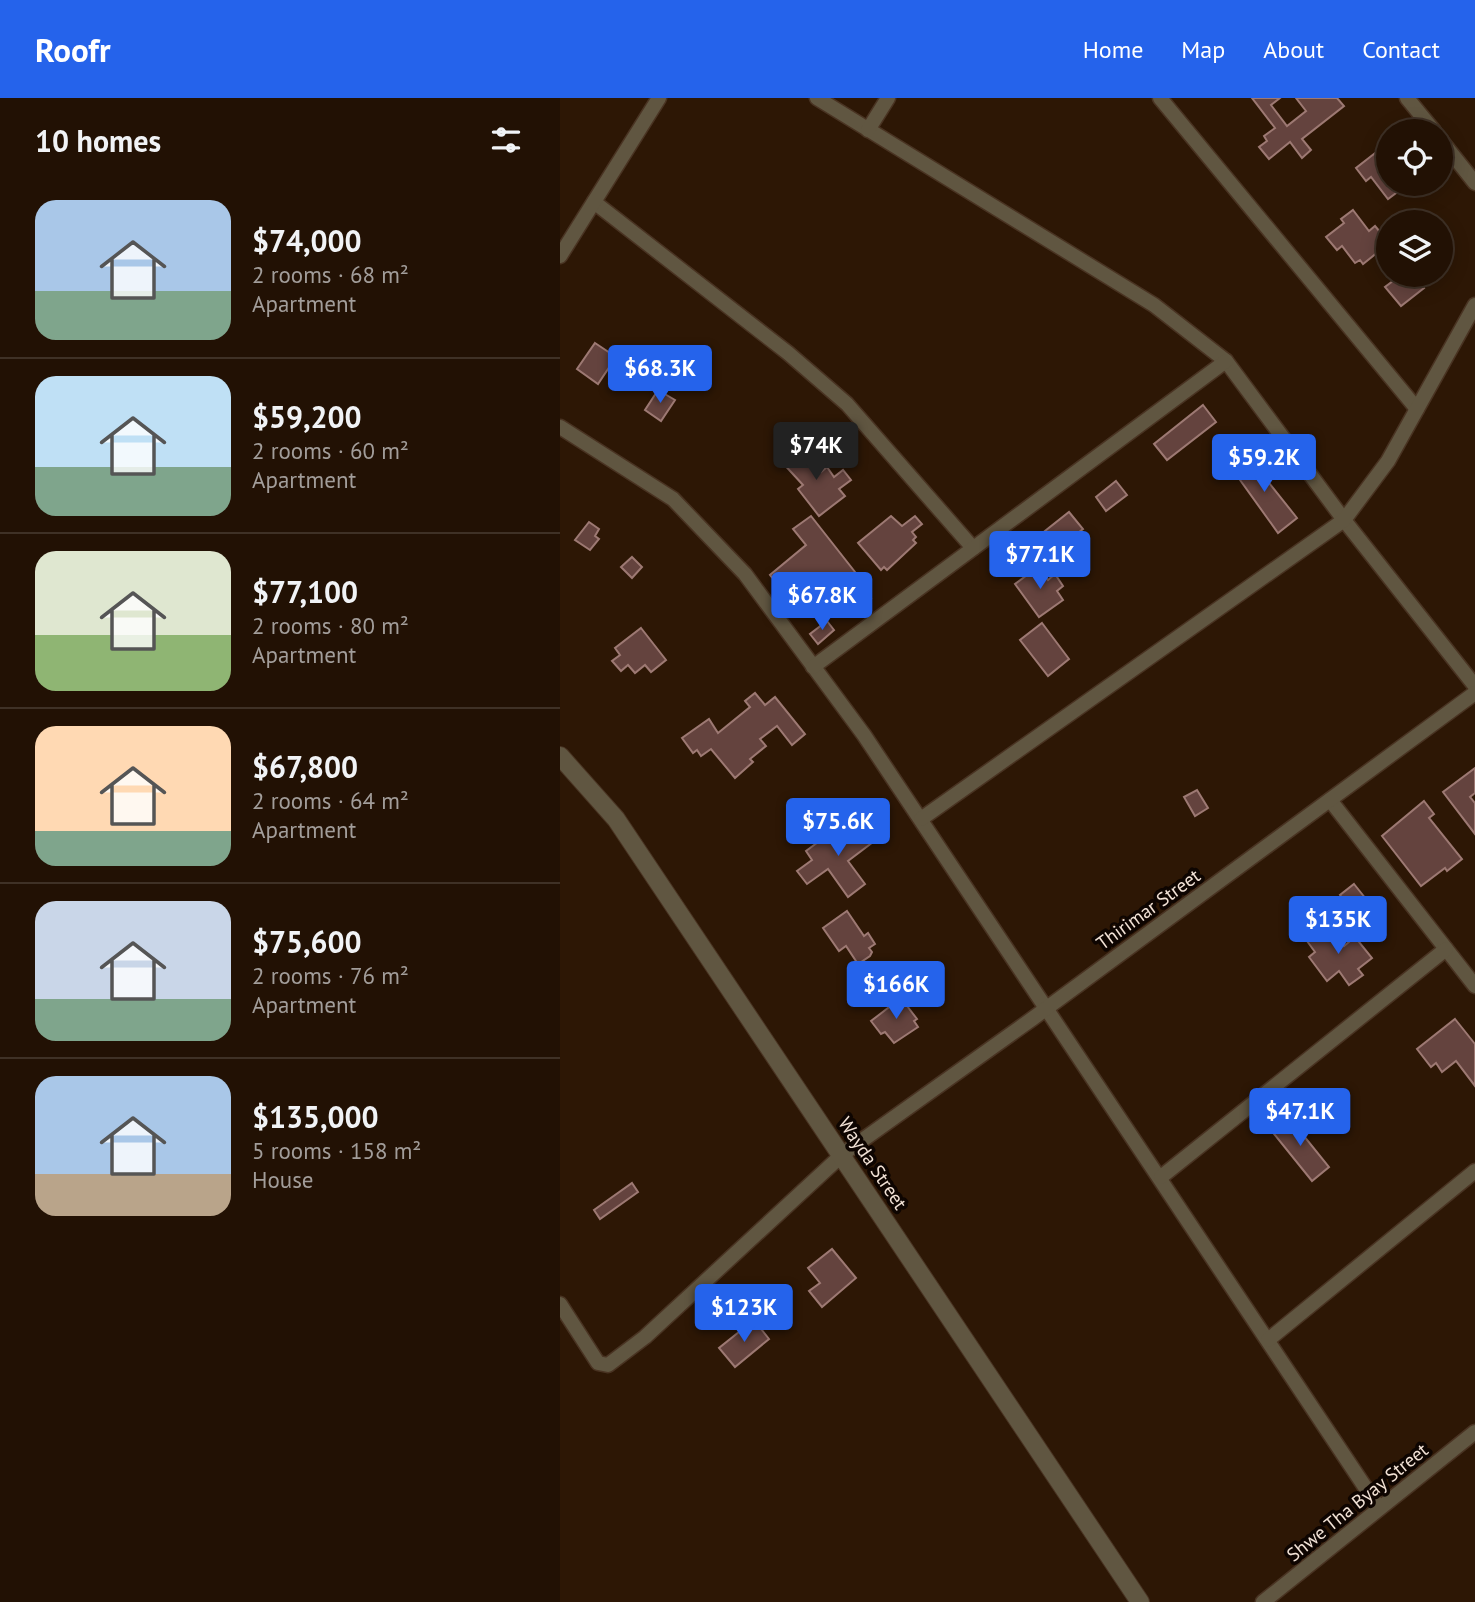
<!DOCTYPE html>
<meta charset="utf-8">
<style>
:root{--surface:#221104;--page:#2a1a0e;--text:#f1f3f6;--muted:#a29d9a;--line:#3f3126;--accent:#2563eb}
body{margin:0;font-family:"PT Sans",sans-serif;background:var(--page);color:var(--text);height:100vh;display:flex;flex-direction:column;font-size:26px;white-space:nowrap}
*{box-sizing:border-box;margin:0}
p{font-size:23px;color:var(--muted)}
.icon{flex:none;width:38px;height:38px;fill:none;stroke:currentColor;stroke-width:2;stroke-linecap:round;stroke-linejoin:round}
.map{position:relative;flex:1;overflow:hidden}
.panel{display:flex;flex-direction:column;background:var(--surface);width:560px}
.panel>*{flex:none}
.controls{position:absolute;left:816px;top:21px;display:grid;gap:14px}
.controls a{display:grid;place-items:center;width:77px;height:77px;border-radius:50%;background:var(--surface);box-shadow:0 4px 18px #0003,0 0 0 2px var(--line);font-size:35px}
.price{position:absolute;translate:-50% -60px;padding:0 16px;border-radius:7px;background:var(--accent);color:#fff;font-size:23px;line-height:46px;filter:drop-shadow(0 2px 4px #0008)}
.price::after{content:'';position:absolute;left:50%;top:42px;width:21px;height:16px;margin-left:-10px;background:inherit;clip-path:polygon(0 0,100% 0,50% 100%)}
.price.on{background:#222;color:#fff}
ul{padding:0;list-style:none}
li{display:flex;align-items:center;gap:21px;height:175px;padding:0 35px}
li+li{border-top:2px solid var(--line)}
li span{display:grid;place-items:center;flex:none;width:196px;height:140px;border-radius:21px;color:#555}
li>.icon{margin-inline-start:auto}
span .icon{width:84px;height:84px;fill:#fffc;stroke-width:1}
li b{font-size:30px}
h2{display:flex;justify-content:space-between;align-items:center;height:84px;padding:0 35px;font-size:30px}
header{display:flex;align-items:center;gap:42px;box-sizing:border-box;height:98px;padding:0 35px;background:var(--accent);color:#fff}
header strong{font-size:33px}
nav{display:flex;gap:38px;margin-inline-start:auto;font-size:24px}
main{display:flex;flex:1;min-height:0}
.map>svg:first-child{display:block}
.building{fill:#64433e;stroke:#9d7973;stroke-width:2}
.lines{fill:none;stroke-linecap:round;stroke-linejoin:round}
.minor-casing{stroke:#493322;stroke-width:17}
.tertiary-casing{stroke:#493322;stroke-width:20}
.minor{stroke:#605641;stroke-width:14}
.tertiary{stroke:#605641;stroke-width:18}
.labels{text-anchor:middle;stroke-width:7;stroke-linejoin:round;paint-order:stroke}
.street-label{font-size:19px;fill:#f2e2d6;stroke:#0e0501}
</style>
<header>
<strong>Roofr</strong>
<nav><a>Home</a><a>Map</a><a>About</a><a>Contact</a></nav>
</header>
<main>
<section class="panel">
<h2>10 homes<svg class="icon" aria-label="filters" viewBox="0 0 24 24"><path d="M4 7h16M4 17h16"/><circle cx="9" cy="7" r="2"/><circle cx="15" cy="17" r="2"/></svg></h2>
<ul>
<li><span style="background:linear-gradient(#a9c7e8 65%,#7fa58c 0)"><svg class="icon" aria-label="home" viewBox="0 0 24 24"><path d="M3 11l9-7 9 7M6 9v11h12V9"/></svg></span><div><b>$74,000</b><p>2 rooms · 68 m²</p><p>Apartment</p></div></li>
<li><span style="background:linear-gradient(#bfe0f5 65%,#7fa58c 0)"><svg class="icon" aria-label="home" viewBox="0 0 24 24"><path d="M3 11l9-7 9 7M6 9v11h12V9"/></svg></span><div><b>$59,200</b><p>2 rooms · 60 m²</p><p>Apartment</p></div></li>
<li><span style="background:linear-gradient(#dfe7d0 60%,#8fb573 0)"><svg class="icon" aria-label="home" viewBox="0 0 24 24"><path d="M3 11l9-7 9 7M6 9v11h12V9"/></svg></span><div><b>$77,100</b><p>2 rooms · 80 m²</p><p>Apartment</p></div></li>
<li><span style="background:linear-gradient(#ffd9b3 75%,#7fa58c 0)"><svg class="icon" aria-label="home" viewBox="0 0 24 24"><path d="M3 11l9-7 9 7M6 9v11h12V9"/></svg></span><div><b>$67,800</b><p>2 rooms · 64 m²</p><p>Apartment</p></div></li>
<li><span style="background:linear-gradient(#c9d6e8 70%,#7fa58c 0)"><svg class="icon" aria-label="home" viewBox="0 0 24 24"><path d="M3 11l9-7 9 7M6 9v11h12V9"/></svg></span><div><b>$75,600</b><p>2 rooms · 76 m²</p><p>Apartment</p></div></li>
<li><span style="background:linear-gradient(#a9c7e8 70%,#b9a48a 0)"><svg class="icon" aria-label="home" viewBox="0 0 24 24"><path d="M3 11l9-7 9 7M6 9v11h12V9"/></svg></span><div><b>$135,000</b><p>5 rooms · 158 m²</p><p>House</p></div></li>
</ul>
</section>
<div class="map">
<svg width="915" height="1504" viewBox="0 0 915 1504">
<rect width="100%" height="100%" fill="#2d1705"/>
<g class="building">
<path d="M692,0h28l-9,7 16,21 19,-15 -10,-13h41l7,8 -42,33 9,11 -9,8 -12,-16 -21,17 -10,-12 8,-6 -3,-5 11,-8z"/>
<path d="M828,45v41h7l5,6 -12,9 -17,-22 -5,4 -10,-13z"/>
<path d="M793,112l16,21 6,-5 11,13 -6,5 3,4 -20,16 -3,-4 -5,3 -13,-17 -5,4 -11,-13 18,-14 -3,-4z"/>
<path d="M841,177h13l10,13 -23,18 -16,-19z"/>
<path d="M35,245l21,14 -18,27 -21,-15z"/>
<path d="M98,292l17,10 -14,21 -16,-11z"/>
<path d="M643,307l13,17 -49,38 -13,-16z"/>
<path d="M238,349l23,25 6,-5 7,10 9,-7 8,10 -12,9 6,7 -26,20 -21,-27 5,-4 -22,-24z"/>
<path d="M686,356l51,64 -19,15 -48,-67z"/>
<path d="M556,383l11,14 -21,16 -10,-14z"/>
<path d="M509,414l14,17 -25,19 -13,-17z"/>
<path d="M251,418l55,70 -3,2 8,10 -14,12 -15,-16 -10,9 -14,-17 -9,8 -18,-20 -13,11 -8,-10 36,-30 -13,-16z"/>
<path d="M331,418l11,10 13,-10 7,8 -10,8 4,5 -3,3 3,3 -29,27 -3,-3 -3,3 -23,-27z"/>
<path d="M29,424l10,7 -4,7 4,3 -9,11 -15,-10z"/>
<path d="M72,459l10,10 -10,11 -11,-11z"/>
<path d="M478,469l10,13 7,-6 8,12 -6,5 6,9 -24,17 -24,-33z"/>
<path d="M267,523l7,9 -16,14 -8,-10z"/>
<path d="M482,525l27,36 -21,17 -28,-36z"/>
<path d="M81,530l25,32 -15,12 -6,-7 -10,8 -7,-8 -7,6 -9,-10 8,-6 -5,-7z"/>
<path d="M195,595l10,12 10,-8 30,37 -13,11 -15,-19 -17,13 6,7 -16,13 3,3 -18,16 -24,-29 -10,7 -4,-6 -4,3 -11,-15 27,-19 9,14 32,-26 -5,-6z"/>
<path d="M915,670v25l-5,4 5,6v31l-32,-42z"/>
<path d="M637,692l11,18 -13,8 -11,-19z"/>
<path d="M864,703l10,13 -5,4 33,41 -15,12 -2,-3 -24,18 -39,-50z"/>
<path d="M297,723l16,21 -25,19 17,23 -17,13 -20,-28 -21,15 -10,-13 15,-11 -6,-9 23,-17 3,5z"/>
<path d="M794,786l28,35 -15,11 -27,-35z"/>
<path d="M287,813l17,25 4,-3 7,11 -6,4 3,4 -2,4 -12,8 -12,-18 -7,5 -16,-23z"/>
<path d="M768,827l16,21 11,-9 17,21 -14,11 5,6 -14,10 -10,-14 -12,10 -18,-24 6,-5 -8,-11z"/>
<path d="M341,900l16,21 -3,2 4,6 -24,16 -9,-11 -4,2 -10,-13z"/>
<path d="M895,921l20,25v42l-19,-25 -14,11 -6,-9 -5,4 -14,-18z"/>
<path d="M727,1017l42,52 -17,14 -42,-52z"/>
<path d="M72,1085l6,9 -38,27 -6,-9z"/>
<path d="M272,1151l24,29 -34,29 -13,-16 11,-8 -12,-15z"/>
<path d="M194,1222l15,19 -34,28 -16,-19z"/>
</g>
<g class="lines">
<defs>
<g id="minor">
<path d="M257,0l337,207 72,56 118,159 131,166"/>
<path d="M600,0l257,311"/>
<path d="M847,0l27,33"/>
<path d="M308,32l20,-32"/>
<path d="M880,41l35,44"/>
<path d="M34,104l194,151 59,51 126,144"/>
<path d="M0,158l99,-158"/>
<path d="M0,329l113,72 72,75 119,161 515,773"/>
<path d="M253,569l413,-306"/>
<path d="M770,702l145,186"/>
<path d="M361,721l423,-299 44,-59 87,-156"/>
<path d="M601,1079l285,-228"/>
<path d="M0,1206l38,59 10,2 37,-28 198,-183 189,-135 443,-326"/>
<path d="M708,1242l207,-169"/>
<path d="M703,1504l212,-170"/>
</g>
<path id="tertiary" d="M0,658l56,63 524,783"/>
</defs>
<use href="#minor" class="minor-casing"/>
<use href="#tertiary" class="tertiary-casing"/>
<use href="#minor" class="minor"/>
<use href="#tertiary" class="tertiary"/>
</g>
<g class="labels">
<g class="street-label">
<text transform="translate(588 811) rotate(-36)" y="7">Thirimar Street</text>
<text transform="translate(313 1065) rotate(56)" y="7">Wayda Street</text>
<text transform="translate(797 1404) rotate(-39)" y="7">Shwe Tha Byay Street</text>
</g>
</g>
</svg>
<div class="controls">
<a><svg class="icon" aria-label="locate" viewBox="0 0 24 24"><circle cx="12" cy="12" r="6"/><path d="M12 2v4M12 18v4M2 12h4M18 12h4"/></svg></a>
<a><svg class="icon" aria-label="layers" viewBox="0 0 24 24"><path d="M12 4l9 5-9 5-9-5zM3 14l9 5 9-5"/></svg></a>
</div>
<b class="price" style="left:100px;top:307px">$68.3K</b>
<b class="price on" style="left:256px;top:384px">$74K</b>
<b class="price" style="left:704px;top:396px">$59.2K</b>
<b class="price" style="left:480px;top:493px">$77.1K</b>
<b class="price" style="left:262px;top:534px">$67.8K</b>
<b class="price" style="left:278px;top:760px">$75.6K</b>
<b class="price" style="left:778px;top:858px">$135K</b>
<b class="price" style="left:336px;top:923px">$166K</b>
<b class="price" style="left:740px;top:1050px">$47.1K</b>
<b class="price" style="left:184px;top:1246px">$123K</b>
</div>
</main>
